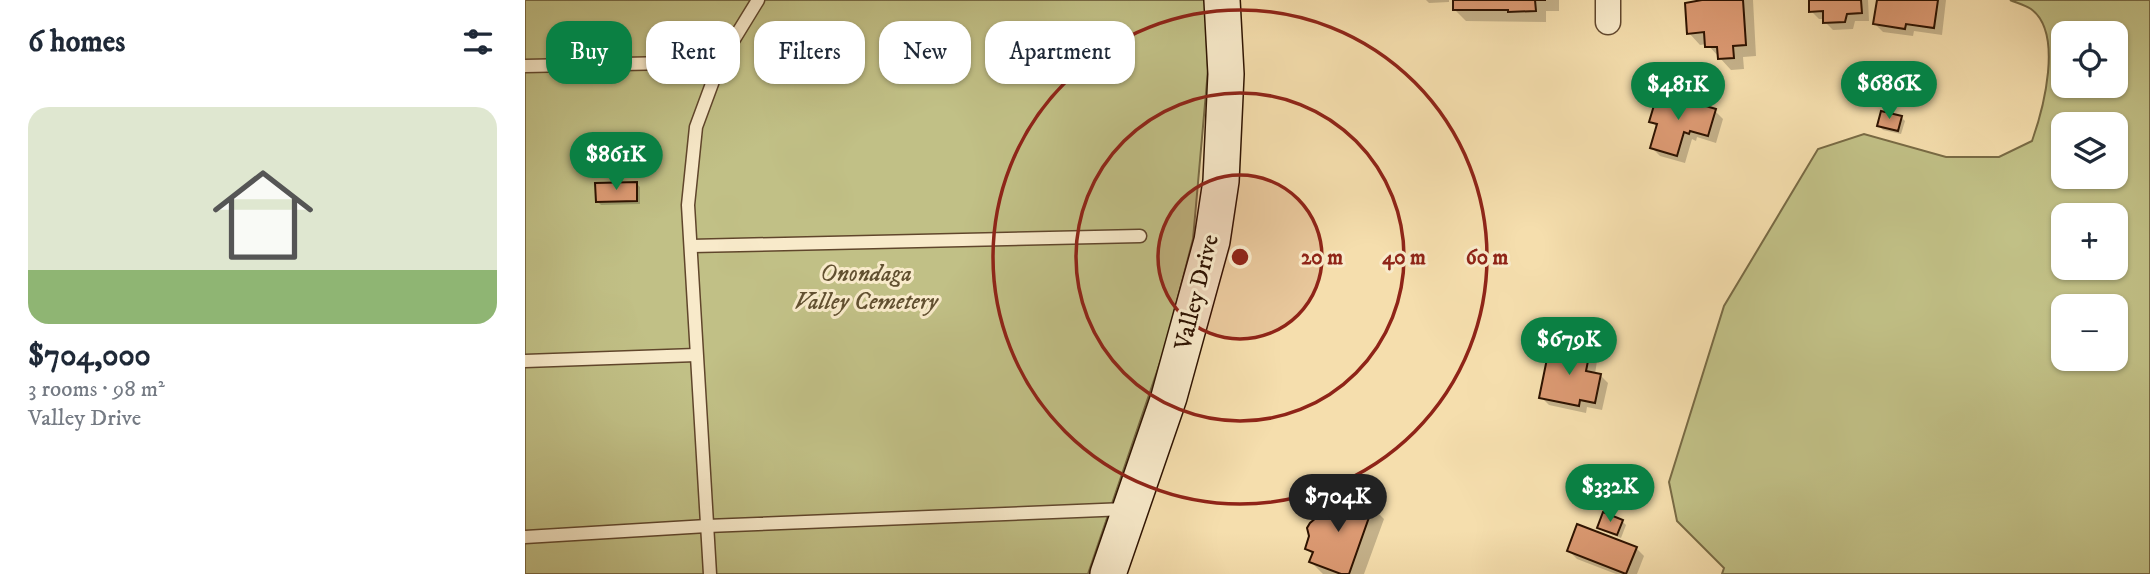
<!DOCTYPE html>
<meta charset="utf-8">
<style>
:root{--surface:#fff;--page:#f6f6f7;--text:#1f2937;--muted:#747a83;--line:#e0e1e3;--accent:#0b8043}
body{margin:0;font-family:"IM FELL DW Pica",serif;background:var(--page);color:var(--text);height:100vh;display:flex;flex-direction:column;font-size:26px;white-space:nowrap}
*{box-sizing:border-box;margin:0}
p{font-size:23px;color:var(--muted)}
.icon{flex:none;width:38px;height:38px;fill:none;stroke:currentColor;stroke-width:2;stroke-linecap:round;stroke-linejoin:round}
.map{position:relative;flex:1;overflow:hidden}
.sheet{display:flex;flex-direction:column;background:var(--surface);width:525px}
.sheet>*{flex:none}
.top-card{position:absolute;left:21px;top:21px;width:665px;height:63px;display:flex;gap:14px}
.tools{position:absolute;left:1526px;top:21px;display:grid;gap:14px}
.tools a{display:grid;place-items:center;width:77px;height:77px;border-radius:14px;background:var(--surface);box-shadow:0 2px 5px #0004;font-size:35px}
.price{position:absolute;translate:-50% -60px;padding:0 16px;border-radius:24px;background:var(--accent);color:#fff;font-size:23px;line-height:46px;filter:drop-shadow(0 2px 4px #0008)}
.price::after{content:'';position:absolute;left:50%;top:42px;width:21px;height:16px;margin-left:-10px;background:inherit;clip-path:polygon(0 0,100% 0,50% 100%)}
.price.current{background:#222;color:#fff}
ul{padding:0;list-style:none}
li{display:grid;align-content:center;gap:14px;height:371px;padding:0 28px}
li+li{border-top:2px solid var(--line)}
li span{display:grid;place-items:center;height:217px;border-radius:21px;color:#555}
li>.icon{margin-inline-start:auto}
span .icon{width:126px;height:126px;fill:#fffc;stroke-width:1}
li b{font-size:30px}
h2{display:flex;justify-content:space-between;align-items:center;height:84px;padding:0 28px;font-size:30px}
.tag{padding:0 24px;border-radius:21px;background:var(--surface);box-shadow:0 2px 5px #0004;font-size:24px;line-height:63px}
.tag.current{background:var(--accent);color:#fff}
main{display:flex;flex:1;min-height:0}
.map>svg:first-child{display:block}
.green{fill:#c1c086;stroke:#786a44;stroke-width:2;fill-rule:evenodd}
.shadow{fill:#0003}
.building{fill:#db9972;stroke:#2e1301;stroke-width:2}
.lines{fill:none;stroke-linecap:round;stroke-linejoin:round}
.service-casing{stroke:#60462c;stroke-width:15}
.minor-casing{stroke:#60462c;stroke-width:27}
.secondary-casing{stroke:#2e1301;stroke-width:38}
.service{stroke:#f8eaca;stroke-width:12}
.minor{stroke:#f8eaca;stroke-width:24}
.secondary{stroke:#f8eaca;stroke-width:35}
.ring{fill:none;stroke:#8f2418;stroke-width:3.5}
.labels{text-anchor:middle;stroke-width:6;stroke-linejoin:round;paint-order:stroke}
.park-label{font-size:24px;font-style:italic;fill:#615030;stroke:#f8eaca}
.street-label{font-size:24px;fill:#2e1301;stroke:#f8eaca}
.centre{fill:#8f2418;stroke:#f8eaca;stroke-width:3.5}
.ring-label{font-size:21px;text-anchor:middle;font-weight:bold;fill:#8f2418;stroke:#f8eaca;stroke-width:6;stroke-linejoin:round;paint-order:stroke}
</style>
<main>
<section class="sheet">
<h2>6 homes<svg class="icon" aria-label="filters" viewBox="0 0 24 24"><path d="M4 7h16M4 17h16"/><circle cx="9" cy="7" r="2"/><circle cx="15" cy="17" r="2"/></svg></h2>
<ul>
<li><span style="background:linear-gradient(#dfe7d0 75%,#8fb573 0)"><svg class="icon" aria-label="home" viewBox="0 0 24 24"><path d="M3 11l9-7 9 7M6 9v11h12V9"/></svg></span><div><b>$704,000</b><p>3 rooms · 98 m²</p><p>Valley Drive</p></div></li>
</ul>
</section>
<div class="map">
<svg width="1625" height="574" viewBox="0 0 1625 574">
<rect width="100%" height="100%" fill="#f5dead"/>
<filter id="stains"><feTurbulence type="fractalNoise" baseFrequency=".00286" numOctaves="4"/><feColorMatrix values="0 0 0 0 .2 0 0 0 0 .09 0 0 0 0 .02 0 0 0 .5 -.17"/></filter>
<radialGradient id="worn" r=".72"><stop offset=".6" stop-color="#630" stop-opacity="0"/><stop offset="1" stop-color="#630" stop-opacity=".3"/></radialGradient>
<g class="green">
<path d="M0,0h680l3,70 -15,169 -28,109 -77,226h-563z"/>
<path d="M1485,0h140v574h-428l2,-6 -47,-47 -8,-39 55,-176 94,-157 46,-15 82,23h53l33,-16c11,-31 32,-108 -1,-132 -6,-4 -14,-6 -21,-9zM1591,33v53h-53v-53zM1591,124v53h-53v-53zM1538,215h53v53h-53zM1538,306h53v53h-53z"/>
</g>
<g class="shadow">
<path d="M901,0h23v2l-20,1z"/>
<path d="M929,0h105v11h-13v11l-80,-1 -11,-11z"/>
<path d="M1179,0h49l3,56 -13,1 1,12 -13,1 -24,-26 -7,1 -11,-12z"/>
<path d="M1285,0h58l1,21h-14l-2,8 -20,1 -8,-8v-3h-6l-8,-8z"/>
<path d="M1354,0h67l-4,35 -28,-4 -1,5 -30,-4 -8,-8z"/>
<path d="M1190,111l8,8 -7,24 -19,-6 -1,4 -4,-2 -7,24 -25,-7 -8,-8 6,-20 -7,-7z"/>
<path d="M1376,117l4,4 -4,13 -18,-4 -4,-4z"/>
<path d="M111,183l4,4v17l-39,1 -4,-4z"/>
<path d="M1064,353l8,8 -2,13 5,1 8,8 -6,27 -15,-3 -1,6 -37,-8 -8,-8z"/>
<path d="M847,507l12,12 -20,55h-41l-12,-12 3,-6 -7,-7z"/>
<path d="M1097,521l4,4 -5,13 -18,-7 -4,-4z"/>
<path d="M1111,548l8,8 -7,18h-21l-39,-15 -8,-8z"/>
</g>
<g class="building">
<path d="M928,0h93h-11l1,11 -28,1v-2h-55z"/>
<path d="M1177,0h41l3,45 -13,1 1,12 -16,1 -1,-12h-12l-1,-15 -17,2 -2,-31z"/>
<path d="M1284,0h52l1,13 -15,1 -2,8 -22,1v-12l-14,1z"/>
<path d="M1352,0h61l-4,28 -28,-4 -1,5 -32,-5z"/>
<path d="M1133,92l58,17 -8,27 -18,-5 -1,3 -5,-2 -7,24 -27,-8 7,-24 -8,-2z"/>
<path d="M1356,111l21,5 -4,15 -21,-5z"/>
<path d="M112,182v19l-41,1 -1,-19z"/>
<path d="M1025,344l40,7 -4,20 15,3 -6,29 -15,-3 -1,6 -40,-8z"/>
<path d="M808,494l40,12 -24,68h-8l-32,-12 4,-10 -8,-3 4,-13 -2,-8 3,-5 6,-5 6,-16 8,2z"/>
<path d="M1078,512l20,8 -6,15 -20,-7z"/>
<path d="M1052,524l60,23 -11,27 -59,-23z"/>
</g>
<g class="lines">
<defs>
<g id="service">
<path d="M0,66l195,-4"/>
<path d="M166,246l449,-10"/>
<path d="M0,361l171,-6"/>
<path d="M0,537l182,-11 419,-17"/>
<path d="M185,574l-22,-369 8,-78 24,-65 38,-62"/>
</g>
<path id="minor" d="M1083,0v22"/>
<path id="secondary" d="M583,574l61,-177 43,-156 9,-60 5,-107 -4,-74"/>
</defs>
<use href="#service" class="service-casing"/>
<use href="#minor" class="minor-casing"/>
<use href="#secondary" class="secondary-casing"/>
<use href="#service" class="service"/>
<use href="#minor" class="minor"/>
<use href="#secondary" class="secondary"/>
</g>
<circle cx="715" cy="257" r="82" fill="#8f2418" fill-opacity=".12"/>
<g class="ring">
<circle cx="715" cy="257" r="82"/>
<circle cx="715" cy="257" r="164"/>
<circle cx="715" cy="257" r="247"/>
</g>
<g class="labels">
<g class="park-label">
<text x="341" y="281">Onondaga<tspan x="341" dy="28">Valley Cemetery</tspan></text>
</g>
<g class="street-label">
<text transform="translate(671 292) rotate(-76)" y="8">Valley Drive</text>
</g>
</g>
<circle cx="715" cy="257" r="10" class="centre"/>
<g class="ring-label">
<text x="797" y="264">20 m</text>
<text x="879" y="264">40 m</text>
<text x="962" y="264">60 m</text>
</g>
<rect width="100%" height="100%" filter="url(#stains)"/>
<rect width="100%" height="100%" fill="url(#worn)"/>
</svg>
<div class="tools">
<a><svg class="icon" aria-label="locate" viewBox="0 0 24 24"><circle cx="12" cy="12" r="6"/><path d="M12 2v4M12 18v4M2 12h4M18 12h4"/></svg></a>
<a><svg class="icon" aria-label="layers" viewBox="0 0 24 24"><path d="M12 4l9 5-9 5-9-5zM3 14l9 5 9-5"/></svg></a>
<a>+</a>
<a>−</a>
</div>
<b class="price" style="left:1364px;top:121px">$686K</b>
<b class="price" style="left:1153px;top:122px">$481K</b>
<b class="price" style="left:91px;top:192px">$861K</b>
<b class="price" style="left:1044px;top:377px">$679K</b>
<b class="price" style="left:1085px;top:524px">$332K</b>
<b class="price current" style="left:813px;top:534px">$704K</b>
<div class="top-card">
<a class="tag current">Buy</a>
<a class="tag">Rent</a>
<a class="tag">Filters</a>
<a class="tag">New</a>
<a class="tag">Apartment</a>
</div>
</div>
</main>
